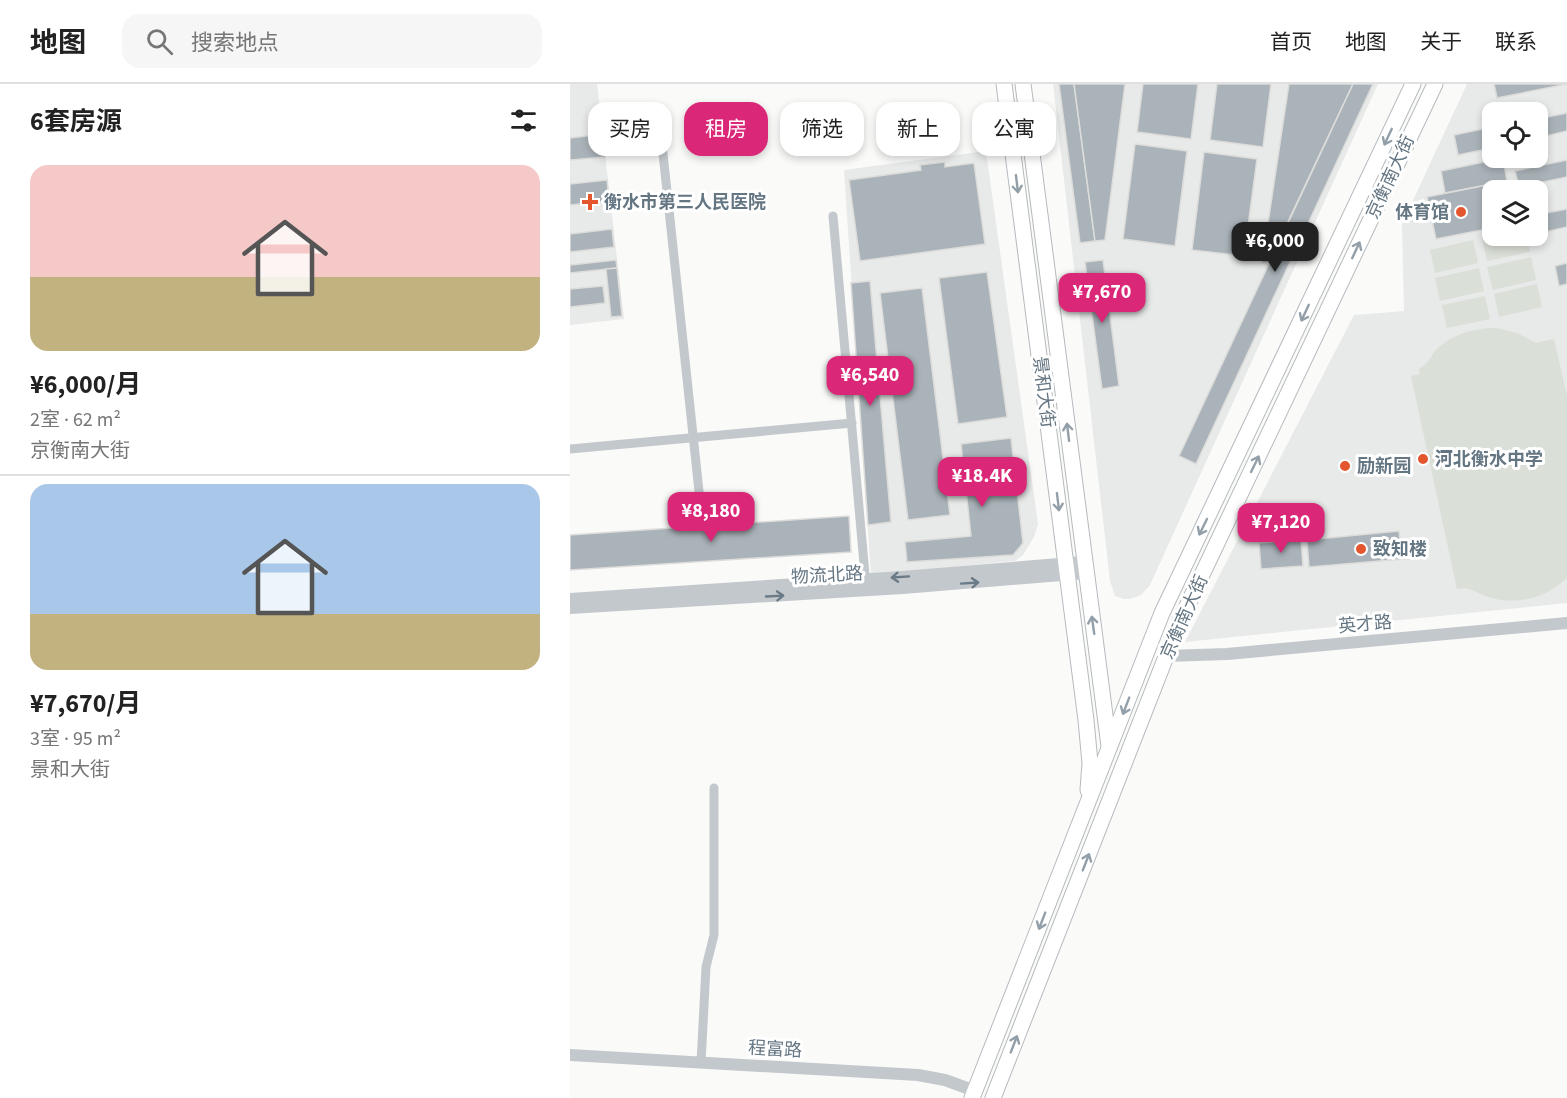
<!DOCTYPE html>
<html lang="zh">
<meta charset="utf-8">
<style>
:root{--surface:#fff;--page:#f6f6f6;--text:#222;--muted:#767676;--line:#e0e0e0;--accent:#db2777}
body{margin:0;font-family:"Source Sans 3","Noto Sans SC",sans-serif;background:var(--page);color:var(--text);height:100vh;display:flex;flex-direction:column;font-size:22px;white-space:nowrap}
*{box-sizing:border-box;margin:0}
p{font-size:20px;color:var(--muted)}
.icon{flex:none;width:33px;height:33px;fill:none;stroke:currentColor;stroke-width:2;stroke-linecap:round;stroke-linejoin:round}
.map{position:relative;flex:1;overflow:hidden}
.panel{display:flex;flex-direction:column;background:var(--surface);width:570px}
.panel>*{flex:none}
.hud{position:absolute;left:18px;top:18px;width:570px;height:54px;display:flex;gap:12px}
.tools{position:absolute;left:912px;top:18px;display:grid;gap:12px}
.tools a{display:grid;place-items:center;width:66px;height:66px;border-radius:12px;background:var(--surface);box-shadow:0 3px 9px #0003;font-size:30px}
.price{position:absolute;translate:-50% -51px;padding:0 14px;border-radius:12px;background:var(--accent);color:#fff;font-size:20px;line-height:39px;filter:drop-shadow(0 2px 3px #0008)}
.price::after{content:'';position:absolute;left:50%;top:36px;width:18px;height:14px;margin-left:-9px;background:inherit;clip-path:polygon(0 0,100% 0,50% 100%)}
.price.active{background:#222;color:#fff}
ul{padding:0;list-style:none}
li{display:grid;align-content:center;gap:12px;height:318px;padding:0 30px}
li+li{border-top:2px solid var(--line)}
li span{display:grid;place-items:center;height:186px;border-radius:18px;color:#555}
li>.icon{margin-inline-start:auto}
span .icon{width:108px;height:108px;fill:#fffc;stroke-width:1}
li b{font-size:26px}
h2{display:flex;justify-content:space-between;align-items:center;height:72px;padding:0 30px;font-size:26px}
.chip{padding:0 21px;border-radius:18px;background:var(--surface);box-shadow:0 3px 9px #0003;font-size:21px;line-height:54px}
.chip.active{background:var(--accent);color:#fff}
header{display:flex;align-items:center;gap:36px;box-sizing:border-box;height:84px;padding:0 30px;background:var(--surface);border-bottom:2px solid var(--line)}
header strong{font-size:28px}
nav{display:flex;gap:33px;margin-inline-start:auto;font-size:21px}
.search{width:420px;height:54px;background:var(--page);display:flex;align-items:center;gap:15px;box-sizing:border-box;padding:0 21px;border-radius:18px;color:var(--muted);font-size:22px}
main{display:flex;flex:1;min-height:0}
.map>svg:first-child{display:block}
.built{fill:#e8e9e9;fill-rule:evenodd}
.green{fill:#dadfd7}
.building{fill:#aab3b9;stroke:#dcdcda;stroke-width:1.5}
.lines{fill:none;stroke-linecap:round;stroke-linejoin:round}
.primary-casing{stroke:#b5babe;stroke-width:17}
.minor{stroke:#c3c8cc;stroke-width:9}
.tertiary{stroke:#c3c8cc;stroke-width:12}
.primary{stroke:#fff;stroke-width:15}
.oneway{stroke:#939fa8}
.oneway2{stroke:#6a7a87}
.poi-dot{fill:#e4572e;stroke:#fff;stroke-width:2}
.labels{text-anchor:middle;stroke-width:6;stroke-linejoin:round;paint-order:stroke}
.street-label{font-size:18px;fill:#657683;stroke:#fff}
.poi-label{font-size:18px;font-weight:bold;fill:#657683;stroke:#fff;text-anchor:start}
</style>
<header>
<strong>地图</strong>
<div class="search"><svg class="icon" aria-label="search" viewBox="0 0 24 24"><circle cx="10" cy="10" r="6"/><path d="M15 15l6 6"/></svg>搜索地点</div>
<nav><a>首页</a><a>地图</a><a>关于</a><a>联系</a></nav>
</header>
<main>
<section class="panel">
<h2>6套房源<svg class="icon" aria-label="filters" viewBox="0 0 24 24"><path d="M4 7h16M4 17h16"/><circle cx="9" cy="7" r="2"/><circle cx="15" cy="17" r="2"/></svg></h2>
<ul>
<li><span style="background:linear-gradient(#f6c9c9 60%,#c2b280 0)"><svg class="icon" aria-label="home" viewBox="0 0 24 24"><path d="M3 11l9-7 9 7M6 9v11h12V9"/></svg></span><div><b>¥6,000/月</b><p>2室 · 62 m²</p><p>京衡南大街</p></div></li>
<li><span style="background:linear-gradient(#a9c7e8 70%,#c2b280 0)"><svg class="icon" aria-label="home" viewBox="0 0 24 24"><path d="M3 11l9-7 9 7M6 9v11h12V9"/></svg></span><div><b>¥7,670/月</b><p>3室 · 95 m²</p><p>景和大街</p></div></li>
</ul>
</section>
<div class="map">
<svg width="997" height="1014" viewBox="0 0 997 1014">
<rect width="100%" height="100%" fill="#fafaf8"/>
<g class="built">
<path d="M0,0h27l27,235 -54,6z"/>
<path d="M483,0h325l-228,501 -9,10 -11,4h-6l-9,-3 -5,-15z"/>
<path d="M897,0h100v519l-382,39 169,-327 50,-4 -2,-87zM922,28h46v46h-46zM922,106h46v46h-46z"/>
<path d="M416,67l52,373 -4,13 -11,18 -8,6 -144,14 -27,-405z"/>
</g>
<g class="green">
<path d="M924,152h33l3,16 -43,9 -5,-23z"/>
<path d="M903,156l5,23 -43,10 -5,-23z"/>
<path d="M961,173l5,23 -43,10 -6,-23z"/>
<path d="M909,184l5,23 -44,10 -5,-23z"/>
<path d="M967,200l5,23 -43,10 -5,-23z"/>
<path d="M915,212l5,23 -43,9 -5,-23z"/>
<path d="M926,244l21,5 19,10 18,-4 13,57v182c-21,20 -51,28 -79,19 -13,-4 -17,-11 -31,-8l-46,-213 9,-2 -1,-6c8,-2 11,-11 16,-17 17,-17 38,-23 61,-23z"/>
</g>
<g class="building">
<path d="M489,0h15l21,157 -15,2z"/>
<path d="M504,0h51l-20,156 -10,1z"/>
<path d="M573,0h55l-7,55 -54,-7z"/>
<path d="M647,0h54l-8,63 -53,-7z"/>
<path d="M719,0h64l-84,178 -7,1z"/>
<path d="M783,0h20l-177,380 -17,-8z"/>
<path d="M924,0h73l-70,14z"/>
<path d="M997,29v18l-29,7v-19z"/>
<path d="M922,43v21l-34,7 -4,-20z"/>
<path d="M32,50l3,23 -35,3v-22z"/>
<path d="M565,60l52,7 -12,95 -52,-7z"/>
<path d="M634,68l53,7 -13,97 -52,-6z"/>
<path d="M933,74l4,23 -62,12 -4,-22z"/>
<path d="M997,76v17l-48,10 -4,-16z"/>
<path d="M375,78v5l29,-4 11,81 -125,17 -11,-81 72,-10 -1,-5z"/>
<path d="M37,96l2,21 -39,4v-21z"/>
<path d="M937,97l2,9h-17v38l-56,11 -9,-42z"/>
<path d="M997,125v18l-22,5 -4,-18z"/>
<path d="M42,145l2,18 -44,5v-18z"/>
<path d="M46,176l1,8 -47,5v-8z"/>
<path d="M533,176l16,126 -17,3 -17,-127z"/>
<path d="M997,179v21l-8,2 -4,-20z"/>
<path d="M47,184l5,48 -11,1 -5,-48z"/>
<path d="M417,188l20,145 -49,7 -19,-146z"/>
<path d="M300,197l21,241 -23,3 -17,-242z"/>
<path d="M33,202l2,17 -35,4v-18z"/>
<path d="M352,204l28,227 -42,5 -28,-227z"/>
<path d="M441,354l12,105 -4,5 -6,7 -106,7 -2,-20 66,-6 -10,-92z"/>
<path d="M279,432l2,36 -281,18v-35z"/>
<path d="M829,447l1,10 14,-2 1,19 -106,9 -2,-27z"/>
<path d="M731,456l2,26 -42,3 -2,-26z"/>
</g>
<g class="lines">
<defs>
<g id="primary">
<path d="M434,0l82,636 4,43 -2,27"/>
<path d="M453,0l86,662"/>
<path d="M402,1014l190,-485 251,-529"/>
<path d="M423,1014l187,-477 255,-537"/>
</g>
</defs>
<use href="#primary" class="primary-casing"/>
<g class="minor">
<path d="M89,32l42,394"/>
<path d="M263,132l32,359"/>
<path d="M0,365l282,-26"/>
<path d="M131,979l5,-96 8,-32v-147"/>
</g>
<g class="tertiary">
<path d="M0,515l332,-22 182,-15"/>
<path d="M0,524l333,-20 183,-15"/>
<path d="M596,572l61,-2 340,-31"/>
<path d="M0,971l348,20 27,5 30,11"/>
</g>
<use href="#primary" class="primary"/>
</g>
<defs><path id="oneway-shaft" d="M-6 0H5M1.5-3L5.5 0L1.5 3" fill="none" stroke-width="1.6" stroke-linecap="round" stroke-linejoin="round" transform="scale(1.5)"/></defs>
<g class="oneway">
<use href="#oneway-shaft" transform="translate(818 53) rotate(115)"/>
<use href="#oneway-shaft" transform="translate(447 100) rotate(83)"/>
<use href="#oneway-shaft" transform="translate(786 166) rotate(-65)"/>
<use href="#oneway-shaft" transform="translate(735 229) rotate(115)"/>
<use href="#oneway-shaft" transform="translate(498 348) rotate(-97)"/>
<use href="#oneway-shaft" transform="translate(685 380) rotate(-64)"/>
<use href="#oneway-shaft" transform="translate(488 418) rotate(83)"/>
<use href="#oneway-shaft" transform="translate(633 443) rotate(116)"/>
<use href="#oneway-shaft" transform="translate(523 541) rotate(-98)"/>
<use href="#oneway-shaft" transform="translate(556 622) rotate(111)"/>
<use href="#oneway-shaft" transform="translate(516 778) rotate(-69)"/>
<use href="#oneway-shaft" transform="translate(472 837) rotate(111)"/>
<use href="#oneway-shaft" transform="translate(444 960) rotate(-69)"/>
</g>
<g class="oneway2">
<use href="#oneway-shaft" transform="translate(330 493) rotate(176)"/>
<use href="#oneway-shaft" transform="translate(400 499) rotate(-4)"/>
<use href="#oneway-shaft" transform="translate(205 512) rotate(-3)"/>
</g>
<g class="poi-dot">
<path d="M17 109h6v6h6v6h-6v6h-6v-6h-6v-6h6z"/>
<circle cx="891" cy="128" r="6"/>
<circle cx="853" cy="375" r="6"/>
<circle cx="775" cy="382" r="6"/>
<circle cx="791" cy="465" r="6"/>
</g>
<g class="labels">
<g class="street-label">
<text transform="translate(820 93) rotate(-65)" y="6">京衡南大街</text>
<text transform="translate(474 308) rotate(83)" y="6">景和大街</text>
<text transform="translate(257 491) rotate(-3)" y="6">物流北路</text>
<text transform="translate(614 533) rotate(-66)" y="6">京衡南大街</text>
<text transform="translate(795 540) rotate(-5)" y="6">英才路</text>
<text transform="translate(205 965) rotate(3)" y="6">程富路</text>
</g>
<g class="poi-label">
<text x="34" y="124">衡水市第三人民医院</text>
<text x="879" y="134" text-anchor="end">体育馆</text>
<text x="865" y="381">河北衡水中学</text>
<text x="787" y="388">励新园</text>
<text x="803" y="471">致知楼</text>
</g>
</g>
</svg>
<div class="tools">
<a><svg class="icon" aria-label="locate" viewBox="0 0 24 24"><circle cx="12" cy="12" r="6"/><path d="M12 2v4M12 18v4M2 12h4M18 12h4"/></svg></a>
<a><svg class="icon" aria-label="layers" viewBox="0 0 24 24"><path d="M12 4l9 5-9 5-9-5zM3 14l9 5 9-5"/></svg></a>
</div>
<b class="price active" style="left:705px;top:189px">¥6,000</b>
<b class="price" style="left:532px;top:240px">¥7,670</b>
<b class="price" style="left:300px;top:323px">¥6,540</b>
<b class="price" style="left:412px;top:424px">¥18.4K</b>
<b class="price" style="left:141px;top:459px">¥8,180</b>
<b class="price" style="left:711px;top:470px">¥7,120</b>
<div class="hud">
<a class="chip">买房</a>
<a class="chip active">租房</a>
<a class="chip">筛选</a>
<a class="chip">新上</a>
<a class="chip">公寓</a>
</div>
</div>
</main>
